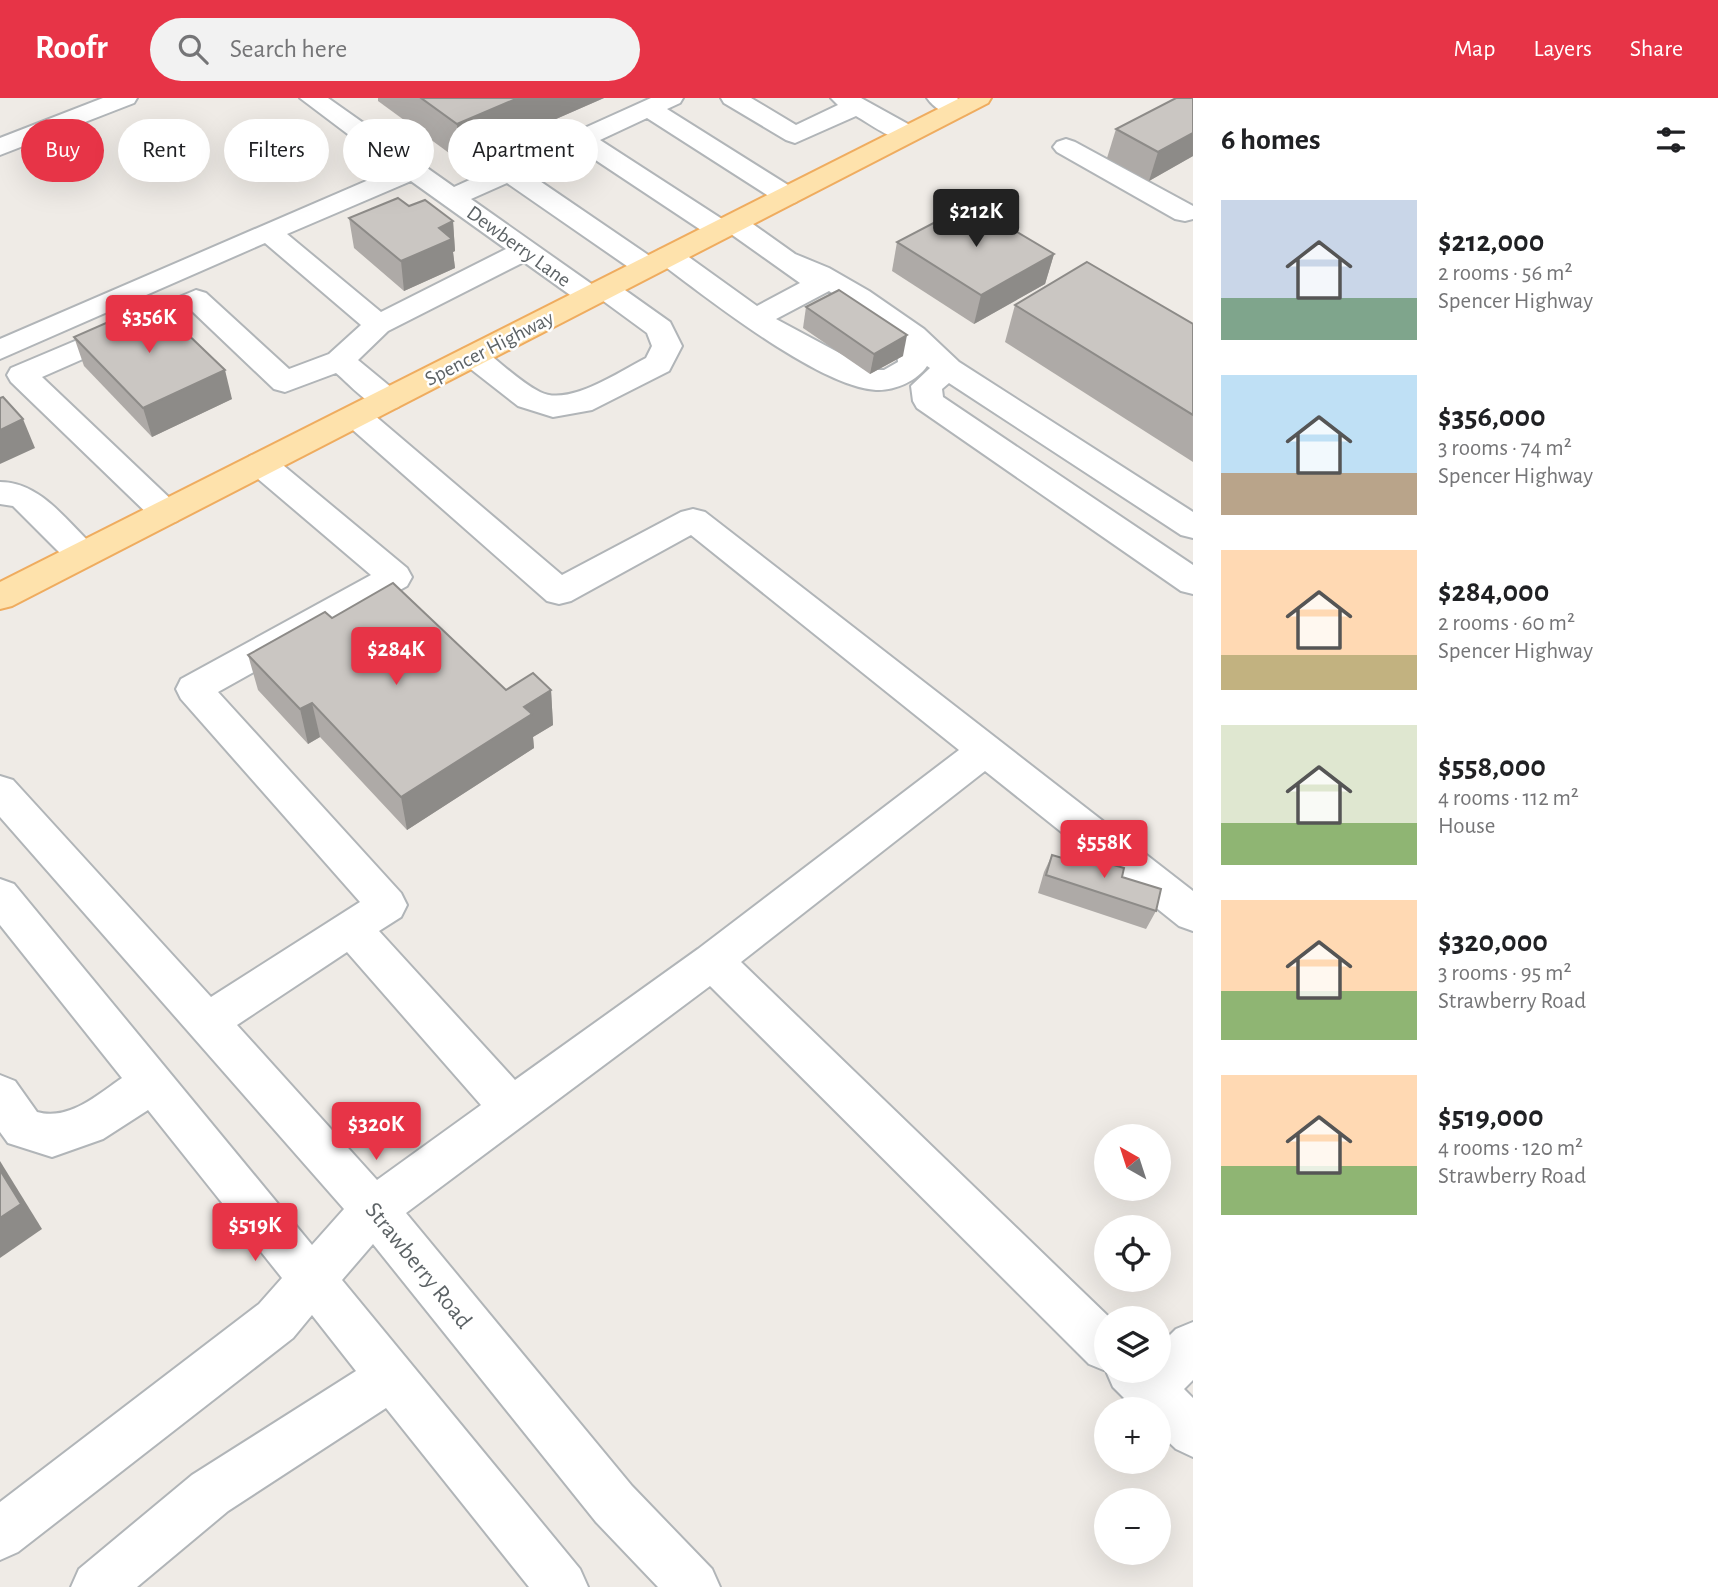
<!DOCTYPE html>
<meta charset="utf-8">
<style>
:root{--surface:#fff;--page:#f2f2f2;--text:#202124;--muted:#757577;--accent:#e73447}
body{margin:0;font-family:"Alegreya Sans",sans-serif;background:var(--page);color:var(--text);height:100vh;display:flex;flex-direction:column;font-size:26px;white-space:nowrap}
*{box-sizing:border-box;margin:0}
p{font-size:23px;color:var(--muted)}
.icon{flex:none;width:38px;height:38px;fill:none;stroke:currentColor;stroke-width:2;stroke-linecap:round;stroke-linejoin:round}
.map{position:relative;flex:1;overflow:hidden}
.drawer{display:flex;flex-direction:column;background:var(--surface);width:525px}
.drawer>*{flex:none}
.guide{position:absolute;left:21px;top:21px;width:665px;height:63px;display:flex;gap:14px}
.needle{width:46px;rotate:321deg}
.controls{position:absolute;left:1094px;top:1026px;display:grid;gap:14px}
.controls a{display:grid;place-items:center;width:77px;height:77px;border-radius:50%;background:var(--surface);box-shadow:0 7px 28px #0002;font-size:35px}
.price{position:absolute;translate:-50% -60px;padding:0 16px;border-radius:7px;background:var(--accent);color:#fff;font-size:23px;line-height:46px;filter:drop-shadow(0 2px 4px #0008)}
.price::after{content:'';position:absolute;left:50%;top:42px;width:21px;height:16px;margin-left:-10px;background:inherit;clip-path:polygon(0 0,100% 0,50% 100%)}
.price.selected{background:#222;color:#fff}
ul{padding:0;list-style:none}
li{display:flex;align-items:center;gap:21px;height:175px;padding:0 28px}
li span{display:grid;place-items:center;flex:none;width:196px;height:140px;border-radius:0px;color:#555}
li>.icon{margin-inline-start:auto}
span .icon{width:84px;height:84px;fill:#fffc;stroke-width:1}
li b{font-size:30px}
h2{display:flex;justify-content:space-between;align-items:center;height:84px;padding:0 28px;font-size:30px}
.tag{padding:0 24px;border-radius:32px;background:var(--surface);box-shadow:0 7px 28px #0002;font-size:24px;line-height:63px}
.tag.selected{background:var(--accent);color:#fff}
header{display:flex;align-items:center;gap:42px;box-sizing:border-box;height:98px;padding:0 35px;background:var(--accent);color:#fff}
header strong{font-size:33px}
nav{display:flex;gap:38px;margin-inline-start:auto;font-size:24px}
.search{width:490px;height:63px;background:var(--page);display:flex;align-items:center;gap:18px;box-sizing:border-box;padding:0 24px;border-radius:38px;color:var(--muted);font-size:26px}
main{display:flex;flex:1;min-height:0}
.map>svg:first-child{display:block}
.lines{fill:none;stroke-linecap:round;stroke-linejoin:round}
.minor-casing{stroke:#b1b5b8;stroke-width:4}
.major-casing{stroke:#efac5f;stroke-width:4}
.minor{fill:#fff;fill-rule:evenodd}
.major{fill:#fee2ac;fill-rule:evenodd}
.wall{fill:#aeaaa7}
.shaded-wall{fill:#8d8b88}
.building{fill:#cac6c2;stroke:#8d8b88;stroke-width:2}
.labels{text-anchor:middle;stroke-width:5;stroke-linejoin:round;paint-order:stroke}
.far-street-label{font-size:21px;fill:#5d6366;stroke:#fff}
.street-label{font-size:24px;fill:#5d6366;stroke:#fff}
</style>
<header>
<strong>Roofr</strong>
<div class="search"><svg class="icon" aria-label="search" viewBox="0 0 24 24"><circle cx="10" cy="10" r="6"/><path d="M15 15l6 6"/></svg>Search here</div>
<nav><a>Map</a><a>Layers</a><a>Share</a></nav>
</header>
<main>
<div class="map">
<svg width="1193" height="1489" viewBox="0 0 1193 1489">
<rect width="100%" height="100%" fill="#efebe6"/>
<g class="lines">
<defs>
<g id="minor">
<path d="M103,0h34l-3,5 -134,52v-17z"/>
<path d="M300,0h28l126,89 197,-89h32l-3,5 -13,6 129,81 4,6 -4,6 -9,2 -9,-2 -131,-84 -47,22 122,79 11,-4 10,2 52,37 34,14 40,23 55,38 35,33 234,150v26l-12,-3 -232,-152 -7,6 1,8 250,168v29l-12,-3 -264,-183 -4,-7 -2,-15 19,-18 -3,-2c-10,15 -33,25 -51,24 -57,-3 -170,-93 -217,-128l-4,-6 4,-6 10,-2 10,2 78,56 43,-23 -69,-49 -11,4 -10,-2 -131,-87 -51,24 129,88 4,6 -4,6 -10,2 -10,-2 -130,-90 -36,16 122,86 12,-5 10,3 55,39 12,24 -13,25 -77,39 -39,7 -35,-11 -55,-43 -5,-7 5,-7 10,-2 10,2c18,14 37,33 57,43 29,15 80,-21 106,-34l6,-12 -5,-13 -45,-33 -12,5 -10,-3 -56,-40 -136,69 -30,29 40,33 4,7 -4,7c-25,7 -44,-19 -62,-34l-51,19 -11,-3 -82,-78 -150,66 135,128 5,8 -5,8 -11,3 -11,-3 -144,-139 -4,-7 4,-7 185,-78 10,3 83,76 40,-15 32,-29 -96,-82 -265,116v-20l394,-170zM411,83l95,68 -125,63 -94,-78zM829,193l56,37 -6,7 18,18 1,9 -14,8h-13l-95,-51z"/>
<path d="M721,0h30l45,27 42,-20 -7,-7h30l56,31 4,5 -4,5c-21,6 -43,-13 -61,-23l-61,27 -9,-3 -62,-37z"/>
<path d="M927,0h30l13,11 -4,5c-15,4 -31,-4 -39,-16z"/>
<path d="M1066,41l9,3 118,64v13l-8,2 -10,-2 -118,-67 -4,-5 4,-5z"/>
<path d="M356,308l11,3 195,166 119,-63 12,-3 12,3 488,379v40l-14,-5 -194,-155 -244,191 369,356h-4v52h52v-23l18,-18 17,-7v58l-9,9 9,9v59l-17,-8 -18,-17v-23l-25,-2 -20,-20 -7,-16 -17,-7 -379,-378 -304,227 226,273 80,83 8,18h-62l-62,-65 -223,-278 -31,36 238,289 8,18h-59l-143,-179 -158,103 -91,76h-66l8,-18 113,-94 164,-104 -44,-56 -19,23 -275,214 -18,8v-58l259,-198 23,-26 -134,-168 -45,29 -51,18 -44,-14 -8,-11v-57l15,6 22,31c32,9 60,-17 85,-34l-122,-153v-46l14,5 298,361 32,-36 -344,-392v-41l13,4 198,217 149,-95 -179,-203 -5,-10 5,-10 190,-104 -121,-103 -5,-8 5,-8 11,-3 11,3 135,112 5,9 -5,9 -189,106 183,201 6,12 -6,12 -22,14 136,149 183,-131 261,-199 -268,-215 -120,66 -12,3 -12,-3 -202,-178 -4,-7 4,-7zM347,854l134,153 -104,75 -140,-155z"/>
<path d="M0,384c40,0 67,39 94,65l5,8 -5,8 -12,4 -12,-4 -57,-57 -13,-2z"/>
</g>
<path id="major" d="M960,0h31l-3,5 -976,503 -12,3v-27z"/>
</defs>
<use href="#minor" class="minor-casing"/>
<use href="#major" class="major-casing"/>
<use href="#minor" class="minor"/>
<use href="#major" class="major"/>
</g>
<g class="wall">
<path d="M378,0h226l-144,63 -82,-60z"/>
<path d="M1193,0v58l-44,25 -42,-23 9,-29z"/>
<path d="M409,108l44,15 2,30 -2,1 2,16 -51,23 -50,-43 -5,-30z"/>
<path d="M897,144l157,12 -9,30 -71,40 -82,-53z"/>
<path d="M1015,207l178,19v138l-188,-120z"/>
<path d="M806,209l97,49 -33,18 -67,-46z"/>
<path d="M74,239l158,62 -80,38 -68,-71z"/>
<path d="M332,520l174,72h45l2,35 -20,12 1,11 -127,82 -87,-93 -12,7 -50,-54 -10,-35z"/>
<path d="M1052,757l24,7 3,-7 43,22 34,34 -10,18 -108,-36 6,-21z"/>
</g>
<g class="shaded-wall">
<path d="M518,0h86l-144,63 -3,-37z"/>
<path d="M1193,35v23l-44,25 9,-29z"/>
<path d="M453,123l2,30 -2,1 2,16 -51,23 -3,-30 38,-33z"/>
<path d="M1054,156l-9,30 -71,40 7,-29z"/>
<path d="M907,237l-4,21 -33,18 4,-20z"/>
<path d="M225,272l7,29 -80,38 -9,-29z"/>
<path d="M23,321l12,29 -35,16v-34z"/>
<path d="M551,592l2,35 -20,12 1,11 -127,82 -6,-33 123,-90z"/>
<path d="M312,605l8,34 -12,7 -8,-35z"/>
<path d="M0,1063l42,68 -42,29z"/>
</g>
<g class="building">
<path d="M421,0h97l-61,26z"/>
<path d="M1176,0h17v35l-35,19 -42,-23z"/>
<path d="M398,100l11,8 16,-6 28,21 -14,7 13,11 -51,22 -52,-43z"/>
<path d="M970,106l84,50 -73,41 -84,-53z"/>
<path d="M1087,164l106,62v91l-178,-110z"/>
<path d="M839,192l68,45 -33,19 -68,-47z"/>
<path d="M154,204l71,68 -82,38 -69,-71z"/>
<path d="M3,299l20,22 -23,11v-32z"/>
<path d="M393,485l113,107 27,-17 18,17 -27,17 8,7 -131,83 -89,-94 -12,6 -52,-54 77,-43 7,6z"/>
<path d="M1052,757l27,8v-8l45,13 -2,9 39,12 -5,22 -110,-36z"/>
<path d="M0,1072l21,34 -21,14z"/>
</g>
<g class="labels">
<g class="far-street-label">
<text transform="translate(519 148) rotate(36)" y="7">Dewberry Lane</text>
<text transform="translate(489 250) rotate(-27)" y="7">Spencer Highway</text>
</g>
<g class="street-label">
<text transform="translate(419 1167) rotate(51)" y="8">Strawberry Road</text>
</g>
</g>
</svg>
<div class="controls">
<a><svg class="needle" viewBox="-14 -14 28 28"><path d="M0-13l5 13h-10z" fill="#e53935"/><path d="M0 13l5-13h-10z" fill="#757577"/></svg></a>
<a><svg class="icon" aria-label="locate" viewBox="0 0 24 24"><circle cx="12" cy="12" r="6"/><path d="M12 2v4M12 18v4M2 12h4M18 12h4"/></svg></a>
<a><svg class="icon" aria-label="layers" viewBox="0 0 24 24"><path d="M12 4l9 5-9 5-9-5zM3 14l9 5 9-5"/></svg></a>
<a>+</a>
<a>−</a>
</div>
<b class="price selected" style="left:976px;top:151px">$212K</b>
<b class="price" style="left:149px;top:257px">$356K</b>
<b class="price" style="left:396px;top:589px">$284K</b>
<b class="price" style="left:1104px;top:782px">$558K</b>
<b class="price" style="left:376px;top:1064px">$320K</b>
<b class="price" style="left:255px;top:1165px">$519K</b>
<div class="guide">
<a class="tag selected">Buy</a>
<a class="tag">Rent</a>
<a class="tag">Filters</a>
<a class="tag">New</a>
<a class="tag">Apartment</a>
</div>
</div>
<section class="drawer">
<h2>6 homes<svg class="icon" aria-label="filters" viewBox="0 0 24 24"><path d="M4 7h16M4 17h16"/><circle cx="9" cy="7" r="2"/><circle cx="15" cy="17" r="2"/></svg></h2>
<ul>
<li><span style="background:linear-gradient(#c9d6e8 70%,#7fa58c 0)"><svg class="icon" aria-label="home" viewBox="0 0 24 24"><path d="M3 11l9-7 9 7M6 9v11h12V9"/></svg></span><div><b>$212,000</b><p>2 rooms · 56 m²</p><p>Spencer Highway</p></div></li>
<li><span style="background:linear-gradient(#bfe0f5 70%,#b9a48a 0)"><svg class="icon" aria-label="home" viewBox="0 0 24 24"><path d="M3 11l9-7 9 7M6 9v11h12V9"/></svg></span><div><b>$356,000</b><p>3 rooms · 74 m²</p><p>Spencer Highway</p></div></li>
<li><span style="background:linear-gradient(#ffd9b3 75%,#c2b280 0)"><svg class="icon" aria-label="home" viewBox="0 0 24 24"><path d="M3 11l9-7 9 7M6 9v11h12V9"/></svg></span><div><b>$284,000</b><p>2 rooms · 60 m²</p><p>Spencer Highway</p></div></li>
<li><span style="background:linear-gradient(#dfe7d0 70%,#8fb573 0)"><svg class="icon" aria-label="home" viewBox="0 0 24 24"><path d="M3 11l9-7 9 7M6 9v11h12V9"/></svg></span><div><b>$558,000</b><p>4 rooms · 112 m²</p><p>House</p></div></li>
<li><span style="background:linear-gradient(#ffd9b3 65%,#8fb573 0)"><svg class="icon" aria-label="home" viewBox="0 0 24 24"><path d="M3 11l9-7 9 7M6 9v11h12V9"/></svg></span><div><b>$320,000</b><p>3 rooms · 95 m²</p><p>Strawberry Road</p></div></li>
<li><span style="background:linear-gradient(#ffd9b3 65%,#8fb573 0)"><svg class="icon" aria-label="home" viewBox="0 0 24 24"><path d="M3 11l9-7 9 7M6 9v11h12V9"/></svg></span><div><b>$519,000</b><p>4 rooms · 120 m²</p><p>Strawberry Road</p></div></li>
</ul>
</section>
</main>
